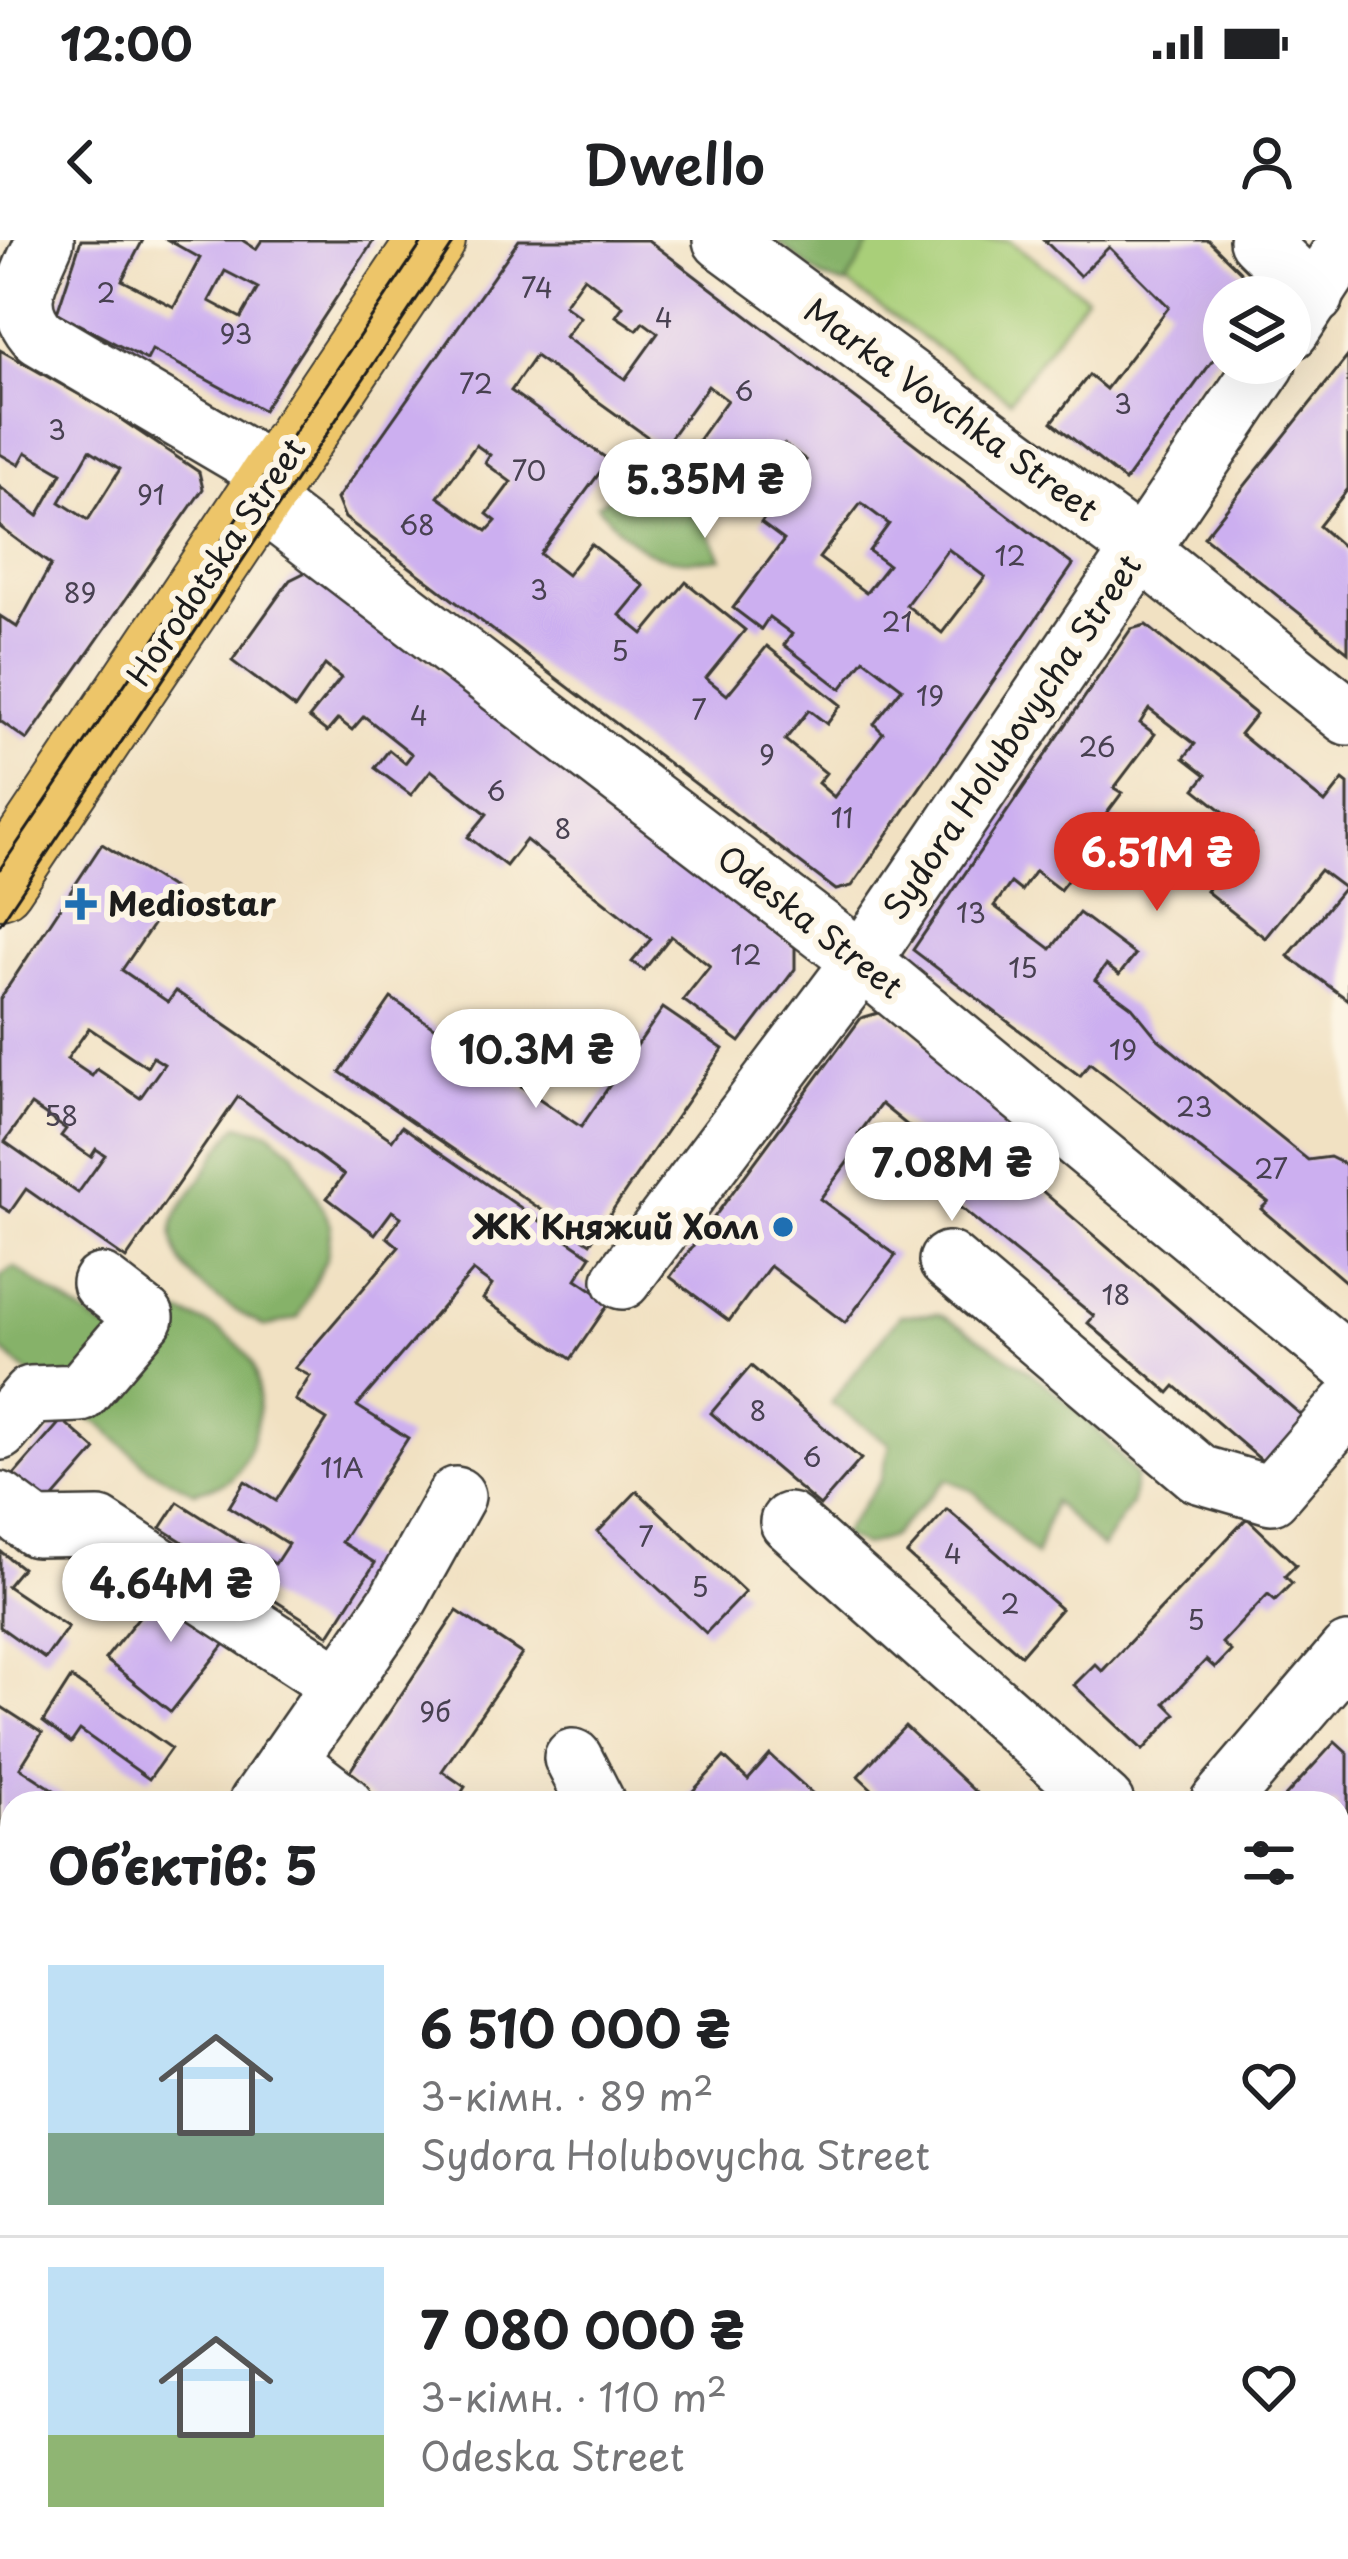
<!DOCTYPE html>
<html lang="uk">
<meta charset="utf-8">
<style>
:root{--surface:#fff;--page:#f6f6f6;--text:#202124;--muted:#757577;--line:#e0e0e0;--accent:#d93025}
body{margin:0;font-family:"Playpen Sans",sans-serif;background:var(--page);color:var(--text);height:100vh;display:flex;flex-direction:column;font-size:45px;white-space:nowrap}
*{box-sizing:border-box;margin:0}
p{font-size:39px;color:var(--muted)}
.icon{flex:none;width:66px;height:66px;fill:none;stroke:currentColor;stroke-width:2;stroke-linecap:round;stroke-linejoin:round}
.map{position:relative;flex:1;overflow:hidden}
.details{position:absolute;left:0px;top:1551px;width:1350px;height:768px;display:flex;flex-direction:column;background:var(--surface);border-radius:36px 36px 0 0;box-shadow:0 12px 48px #0002}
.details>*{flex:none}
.fabs{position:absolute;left:1203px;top:36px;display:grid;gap:24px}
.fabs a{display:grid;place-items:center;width:108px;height:108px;border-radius:50%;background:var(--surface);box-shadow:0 12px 48px #0002;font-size:60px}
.price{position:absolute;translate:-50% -102px;padding:0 27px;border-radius:42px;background:#fff;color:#222;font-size:39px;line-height:78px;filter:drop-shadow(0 3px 6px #0008)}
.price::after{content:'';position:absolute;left:50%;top:72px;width:36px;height:27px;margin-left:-18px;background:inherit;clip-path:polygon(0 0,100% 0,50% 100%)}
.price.selected{background:var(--accent);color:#fff}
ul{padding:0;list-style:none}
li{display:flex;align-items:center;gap:36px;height:300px;padding:0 48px}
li+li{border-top:3px solid var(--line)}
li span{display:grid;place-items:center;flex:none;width:336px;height:240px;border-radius:0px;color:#555}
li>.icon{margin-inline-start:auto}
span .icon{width:144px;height:144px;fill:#fffc;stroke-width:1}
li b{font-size:51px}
h2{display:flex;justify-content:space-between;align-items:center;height:144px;padding:0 48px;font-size:51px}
.status{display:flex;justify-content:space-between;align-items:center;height:84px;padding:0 60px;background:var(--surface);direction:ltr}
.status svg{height:33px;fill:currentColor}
header{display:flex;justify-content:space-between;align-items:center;height:156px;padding:0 48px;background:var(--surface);font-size:54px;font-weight:600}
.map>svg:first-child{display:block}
.green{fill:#a9cf79;stroke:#62764a;stroke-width:3}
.forest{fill:#86b269;stroke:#516742;stroke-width:3}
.building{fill:#ccaff0;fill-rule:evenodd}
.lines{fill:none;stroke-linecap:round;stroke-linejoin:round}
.minor-casing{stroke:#3c3a35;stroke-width:62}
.major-casing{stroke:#3c3a35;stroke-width:70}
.minor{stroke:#fff;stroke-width:57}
.major{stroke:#edc569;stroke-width:66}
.tram{stroke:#1c1c1c;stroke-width:3}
.poi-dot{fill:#1f6fb2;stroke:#fcf5e5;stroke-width:4.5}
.labels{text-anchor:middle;stroke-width:12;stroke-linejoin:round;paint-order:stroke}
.number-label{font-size:27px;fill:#484151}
.street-label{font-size:33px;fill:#1c1c1c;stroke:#fcf5e5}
.poi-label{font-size:33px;font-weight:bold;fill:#1c1c1c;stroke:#fcf5e5;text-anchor:start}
</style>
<div class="status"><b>12:00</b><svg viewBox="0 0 49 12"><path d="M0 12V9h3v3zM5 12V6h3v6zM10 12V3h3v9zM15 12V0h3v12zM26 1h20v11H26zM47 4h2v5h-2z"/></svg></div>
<header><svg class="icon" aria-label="back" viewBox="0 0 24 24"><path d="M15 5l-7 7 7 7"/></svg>Dwello<svg class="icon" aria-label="person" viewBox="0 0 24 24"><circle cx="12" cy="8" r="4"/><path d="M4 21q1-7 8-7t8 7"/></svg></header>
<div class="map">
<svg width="1348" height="2319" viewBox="0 0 1348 2319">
<rect width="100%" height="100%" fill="#fcf5e5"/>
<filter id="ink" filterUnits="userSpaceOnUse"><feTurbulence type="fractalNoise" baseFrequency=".00833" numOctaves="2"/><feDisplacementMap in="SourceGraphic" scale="24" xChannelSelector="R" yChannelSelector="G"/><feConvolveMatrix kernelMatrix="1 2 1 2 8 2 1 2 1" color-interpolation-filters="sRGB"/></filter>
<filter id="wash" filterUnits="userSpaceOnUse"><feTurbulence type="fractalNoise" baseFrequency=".004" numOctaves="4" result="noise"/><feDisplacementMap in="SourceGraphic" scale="48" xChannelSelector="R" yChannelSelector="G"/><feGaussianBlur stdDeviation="2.7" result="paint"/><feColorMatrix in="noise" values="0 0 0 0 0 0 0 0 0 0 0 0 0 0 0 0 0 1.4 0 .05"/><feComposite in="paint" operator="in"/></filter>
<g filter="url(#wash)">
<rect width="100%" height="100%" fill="#f1e1c2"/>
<path class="green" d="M871,0h137l78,56 -76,104 -168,-120z"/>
<g class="forest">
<path d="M775,0h97l-26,45 -24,-7z"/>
<path d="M637,239l66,43 19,36c-64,8 -83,-4 -125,-53z"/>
<path d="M238,885l32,7 25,21 36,72 -4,32 -29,61 -33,9c-33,-18 -87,-46 -92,-89 -3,-23 17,-42 28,-59 12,-20 21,-36 37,-54z"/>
<path d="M14,1027l90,61 63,-19c29,9 63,21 81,47 21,29 9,101 -19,124 -8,6 -25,9 -35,12l-46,-24 -48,-44 -29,-14 -71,-61v-72z"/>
<path d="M939,1074c81,47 140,87 197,162l-5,28 -29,44 -49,-46 -17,54 -61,-64 -28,-13 -56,58 -27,9 -23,-11 40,-55 9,-36 -59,-41 69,-88z"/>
<path d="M1348,1631v123l-10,6v-120z"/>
</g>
<g id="blocks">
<g class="building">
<path d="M81,0h62l-21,40 52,27 26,-49 -32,-18h74l14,9 6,-9h112l-111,170 -111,-60 -5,10 -90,-47zM225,31l33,17 -17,30 -32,-17z"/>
<path d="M519,0h129l425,325 -221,321 -16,4 -491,-372 -8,-19zM584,37l39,29 -7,10 21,14 6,-8 15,11 -33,46 -60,-42 15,-20 -16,-12zM535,116l128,92 45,-62 19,14 -45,63 58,41 44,-60 22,16 -45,63 23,17 -51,68 28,21 8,-12 23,17 -8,11 57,44 23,-30 38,29 -28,36 9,9 -49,64 -16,-14 8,-10 -41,-33 24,-30 18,14 14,-19 -74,-59 -40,49 -21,-17 39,-48 -59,-48 -43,52 -23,-19 24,-29 -22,-18 -31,-24 -24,31 -27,-21 69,-94 -98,-69zM476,205l14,10 -5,8 26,19 -24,32 9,7 -9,10 -49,-34zM861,263l28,21 -20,27 19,14 -22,28 -47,-35zM948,309l37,28 -43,56 -36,-28z"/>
<path d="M1044,0h164l49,48 -2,9h-31v48l-99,136 -73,-59 37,-47 17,14 63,-82 -60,-60 -29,29z"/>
<path d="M0,110l110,62 89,60 4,17 -176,251 -27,-19v-105l17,11 34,-62 -51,-38v-40l38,29 24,-43 -36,-21 -7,13 -19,-11zM90,210l30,19 -32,51 -28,-18z"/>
<path d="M1348,116v133l-29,37 29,25v101l-144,-115z"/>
<path d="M310,330l485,377v22l-55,73 -57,-42 27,-34 -39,-30 -27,34 -12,-8 19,-23 -125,-99 -20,26 -38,-29 19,-23 -56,-44 -20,25 -36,-27 14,-18 16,13 7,-9 -48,-38 -12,14 -14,-11 -11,13 -18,-14 32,-40 -16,-13 -30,43 -63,-47 58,-81z"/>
<path d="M1146,385l110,89 -16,20 85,69 18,-23 5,4v216l-60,-44 56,-68 -24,-18 -55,68 -59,-47 46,-57 -57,-45 11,-14 -22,-17 11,-14 -46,-35 -9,14 15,11 -41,54 8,5 -15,20 70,52 -20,26 -70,-53 -10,12 8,7 -25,33 -25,-19 -14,20 -10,-8 -17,23 57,43 28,-36 56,42 -16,20 -13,-10 -11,15 37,27 26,32 150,121 22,-3 16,8 2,119 -87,-75 7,-7 -178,-139 -10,13 -167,-126 218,-321z"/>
<path d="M102,604l74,47 -54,79 46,32 8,-11 216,149 10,-14 189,130 -15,23 34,23 -39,57 -88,-60 9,-14 -19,-14 -116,135 51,32 -67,104 34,21 -46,72 -168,-107 17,-26 97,62 13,-20 -59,-37 16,-26 31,20 51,-81 -32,-20 15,-24 -15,-8 104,-121 -12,-10 14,-20 -9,-6 -17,23 -48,-36 17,-23 -106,-78 -112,162 -100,-70 -16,23 -10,-6v-207zM89,788l58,39 6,-10 11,7 -24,34 -43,-29 -5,7 -25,-17zM31,865l35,24 -5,7 30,21 5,-8 9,6 -27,38 -73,-51z"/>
<path d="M391,758l190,129 82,-119 60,41 -133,194 -250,-171z"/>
<path d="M885,771l141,113 -24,32 306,265 -40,45 -93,-80 -6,7 -81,-70 6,-7 -163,-132 19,-24 -69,-56 -23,31 6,5 -44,59 76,56 -51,68 -75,-57 -41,55 -59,-44 191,-259z"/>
<path d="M751,1126l110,93 -41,47 -109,-93z"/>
<path d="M62,1180l34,30 -49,56 -35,-29z"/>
<path d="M637,1251l108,101 -39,41 -108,-101z"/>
<path d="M947,1269l114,100 -40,46 -114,-101z"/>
<path d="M1247,1278l49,47 -11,11 7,7 -17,17 -7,-6 -46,49 9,8 -16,17 -9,-8 -41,43 11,11 -33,36 -69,-65 21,-21 7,7z"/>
<path d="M0,1311l22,17 -15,18 61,41 -23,32 -45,-32z"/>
<path d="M170,1338l66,52 -65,82 -66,-53z"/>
<path d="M457,1371l65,43 -80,117 23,16 -10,16h-77l-34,-23z"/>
<path d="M71,1438l100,70 -22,31 -69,-49 -9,13 -28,-21z"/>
<path d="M0,1466l42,27 -22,35 54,35h-62v56l-12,-8z"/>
<path d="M905,1486l34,32 48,45h-100l-29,-27z"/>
<path d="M1335,1502l13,12v62l-10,11v-24h-59z"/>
<path d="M770,1515l53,48h-141l42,-46 24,23z"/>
<path d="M0,1742l12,8 -2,156 -10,-9z"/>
<path d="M1348,1792v181l-10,-9v-160z"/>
<path d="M1348,2020v86l-10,4v-85z"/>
<path d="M0,2044l12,12v97l-12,-13z"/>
<path d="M1348,2209v88l-10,7v-90z"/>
<path d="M276,2307h50l-10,12h-24z"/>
<path d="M591,2307h86l4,12h-84z"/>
<path d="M1071,2307h65l3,6 -14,6h-49z"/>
<path d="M1259,2307h76l-18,12h-58z"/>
</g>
</g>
</g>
<g filter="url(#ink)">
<use href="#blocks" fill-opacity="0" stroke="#3c3a35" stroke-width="3"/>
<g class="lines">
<defs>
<g id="minor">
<path d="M45,0c-15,36 -36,65 -5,97l235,138"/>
<path d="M722,0l393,290 233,186"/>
<path d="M1258,0l57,56"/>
<path d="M1290,91l58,-89"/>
<path d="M258,259l604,462 486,402"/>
<path d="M948,1021l251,213 72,21 77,-89"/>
<path d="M622,1040l240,-319 405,-598"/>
<path d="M0,1191l31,-36 49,-2 65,-76 -44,-34"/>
<path d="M0,1261l36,27 63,-1 239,156"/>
<path d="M789,1282l316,281"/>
<path d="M573,1518l23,45"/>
<path d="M287,1520l56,43"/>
<path d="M258,1563l138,-199 60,-108"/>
<path d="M1219,1563l129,-151"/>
<path d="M0,1694l12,8"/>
<path d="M0,1974l12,-8"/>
<path d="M1338,2154l10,-5"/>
<path d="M742,2307l5,12"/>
<path d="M1219,2319l1,-12"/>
</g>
<path id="major" d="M0,645l432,-645"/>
</defs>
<use href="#minor" class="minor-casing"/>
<use href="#major" class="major-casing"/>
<use href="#minor" class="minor"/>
<use href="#major" class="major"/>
<g class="tram">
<path d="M0,629l424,-629"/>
<path d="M0,684l456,-684"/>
</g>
</g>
</g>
<g class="poi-dot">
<path d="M75 646h12v12h12v12h-12v12h-12v-12h-12v-12h12z"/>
<circle cx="783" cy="987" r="12"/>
</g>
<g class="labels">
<g class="number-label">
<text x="537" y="58">74</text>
<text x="106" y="63">2</text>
<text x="664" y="88">4</text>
<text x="236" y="104">93</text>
<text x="476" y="154">72</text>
<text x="744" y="161">6</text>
<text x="1123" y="174">3</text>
<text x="57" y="200">3</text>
<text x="529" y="241">70</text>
<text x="151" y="265">91</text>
<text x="417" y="295">68</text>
<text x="1010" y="326">12</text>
<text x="539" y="360">3</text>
<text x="80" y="363">89</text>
<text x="897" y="392">21</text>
<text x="620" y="421">5</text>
<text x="930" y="466">19</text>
<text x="699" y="480">7</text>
<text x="419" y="486">4</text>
<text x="1097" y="517">26</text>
<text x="767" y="525">9</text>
<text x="496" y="561">6</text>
<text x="842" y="588">11</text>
<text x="563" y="599">8</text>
<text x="971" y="683">13</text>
<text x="746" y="725">12</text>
<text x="1023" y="738">15</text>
<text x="1123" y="820">19</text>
<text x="1194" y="877">23</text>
<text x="61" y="886">58</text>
<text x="1271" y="939">27</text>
<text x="1116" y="1065">18</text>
<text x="758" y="1181">8</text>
<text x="812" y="1227">6</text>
<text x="342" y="1238">11А</text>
<text x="646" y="1307">7</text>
<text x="953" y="1324">4</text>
<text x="700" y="1357">5</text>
<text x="1010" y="1374">2</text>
<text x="1196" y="1390">5</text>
<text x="435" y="1482">9б</text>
</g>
<g class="street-label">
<text transform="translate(951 170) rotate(36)" y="12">Marka Vovchka Street</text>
<text transform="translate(216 322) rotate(-56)" y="12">Horodotska Street</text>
<text transform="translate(1012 497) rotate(-56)" y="12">Sydora Holubovycha Street</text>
<text transform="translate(810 682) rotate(38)" y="12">Odeska Street</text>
</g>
<g class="poi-label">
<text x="108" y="676">Mediostar</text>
<text x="759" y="999" text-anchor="end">ЖК Княжий Холл</text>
</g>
</g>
</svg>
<div class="fabs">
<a><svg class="icon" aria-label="layers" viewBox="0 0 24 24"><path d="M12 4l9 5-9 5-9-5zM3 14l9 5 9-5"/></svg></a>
</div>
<b class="price" style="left:705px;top:301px">5.35M ₴</b>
<b class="price selected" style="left:1157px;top:674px">6.51M ₴</b>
<b class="price" style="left:536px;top:871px">10.3M ₴</b>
<b class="price" style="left:952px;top:984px">7.08M ₴</b>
<b class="price" style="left:171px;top:1405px">4.64M ₴</b>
<section class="details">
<h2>Об’єктів: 5<svg class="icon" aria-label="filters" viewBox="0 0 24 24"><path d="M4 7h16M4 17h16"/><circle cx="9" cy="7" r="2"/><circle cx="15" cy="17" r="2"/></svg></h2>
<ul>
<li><span style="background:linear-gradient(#bfe0f5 70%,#7fa58c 0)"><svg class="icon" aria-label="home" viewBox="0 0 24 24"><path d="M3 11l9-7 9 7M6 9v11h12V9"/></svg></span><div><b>6 510 000 ₴</b><p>3-кімн. · 89 m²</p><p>Sydora Holubovycha Street</p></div><svg class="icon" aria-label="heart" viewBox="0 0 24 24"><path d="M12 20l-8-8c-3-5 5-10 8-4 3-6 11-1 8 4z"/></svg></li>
<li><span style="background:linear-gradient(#bfe0f5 70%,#8fb573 0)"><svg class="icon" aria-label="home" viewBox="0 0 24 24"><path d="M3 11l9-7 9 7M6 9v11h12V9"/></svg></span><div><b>7 080 000 ₴</b><p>3-кімн. · 110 m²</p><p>Odeska Street</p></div><svg class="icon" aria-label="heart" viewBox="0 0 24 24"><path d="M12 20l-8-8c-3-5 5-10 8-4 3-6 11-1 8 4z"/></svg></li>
</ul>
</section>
</div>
